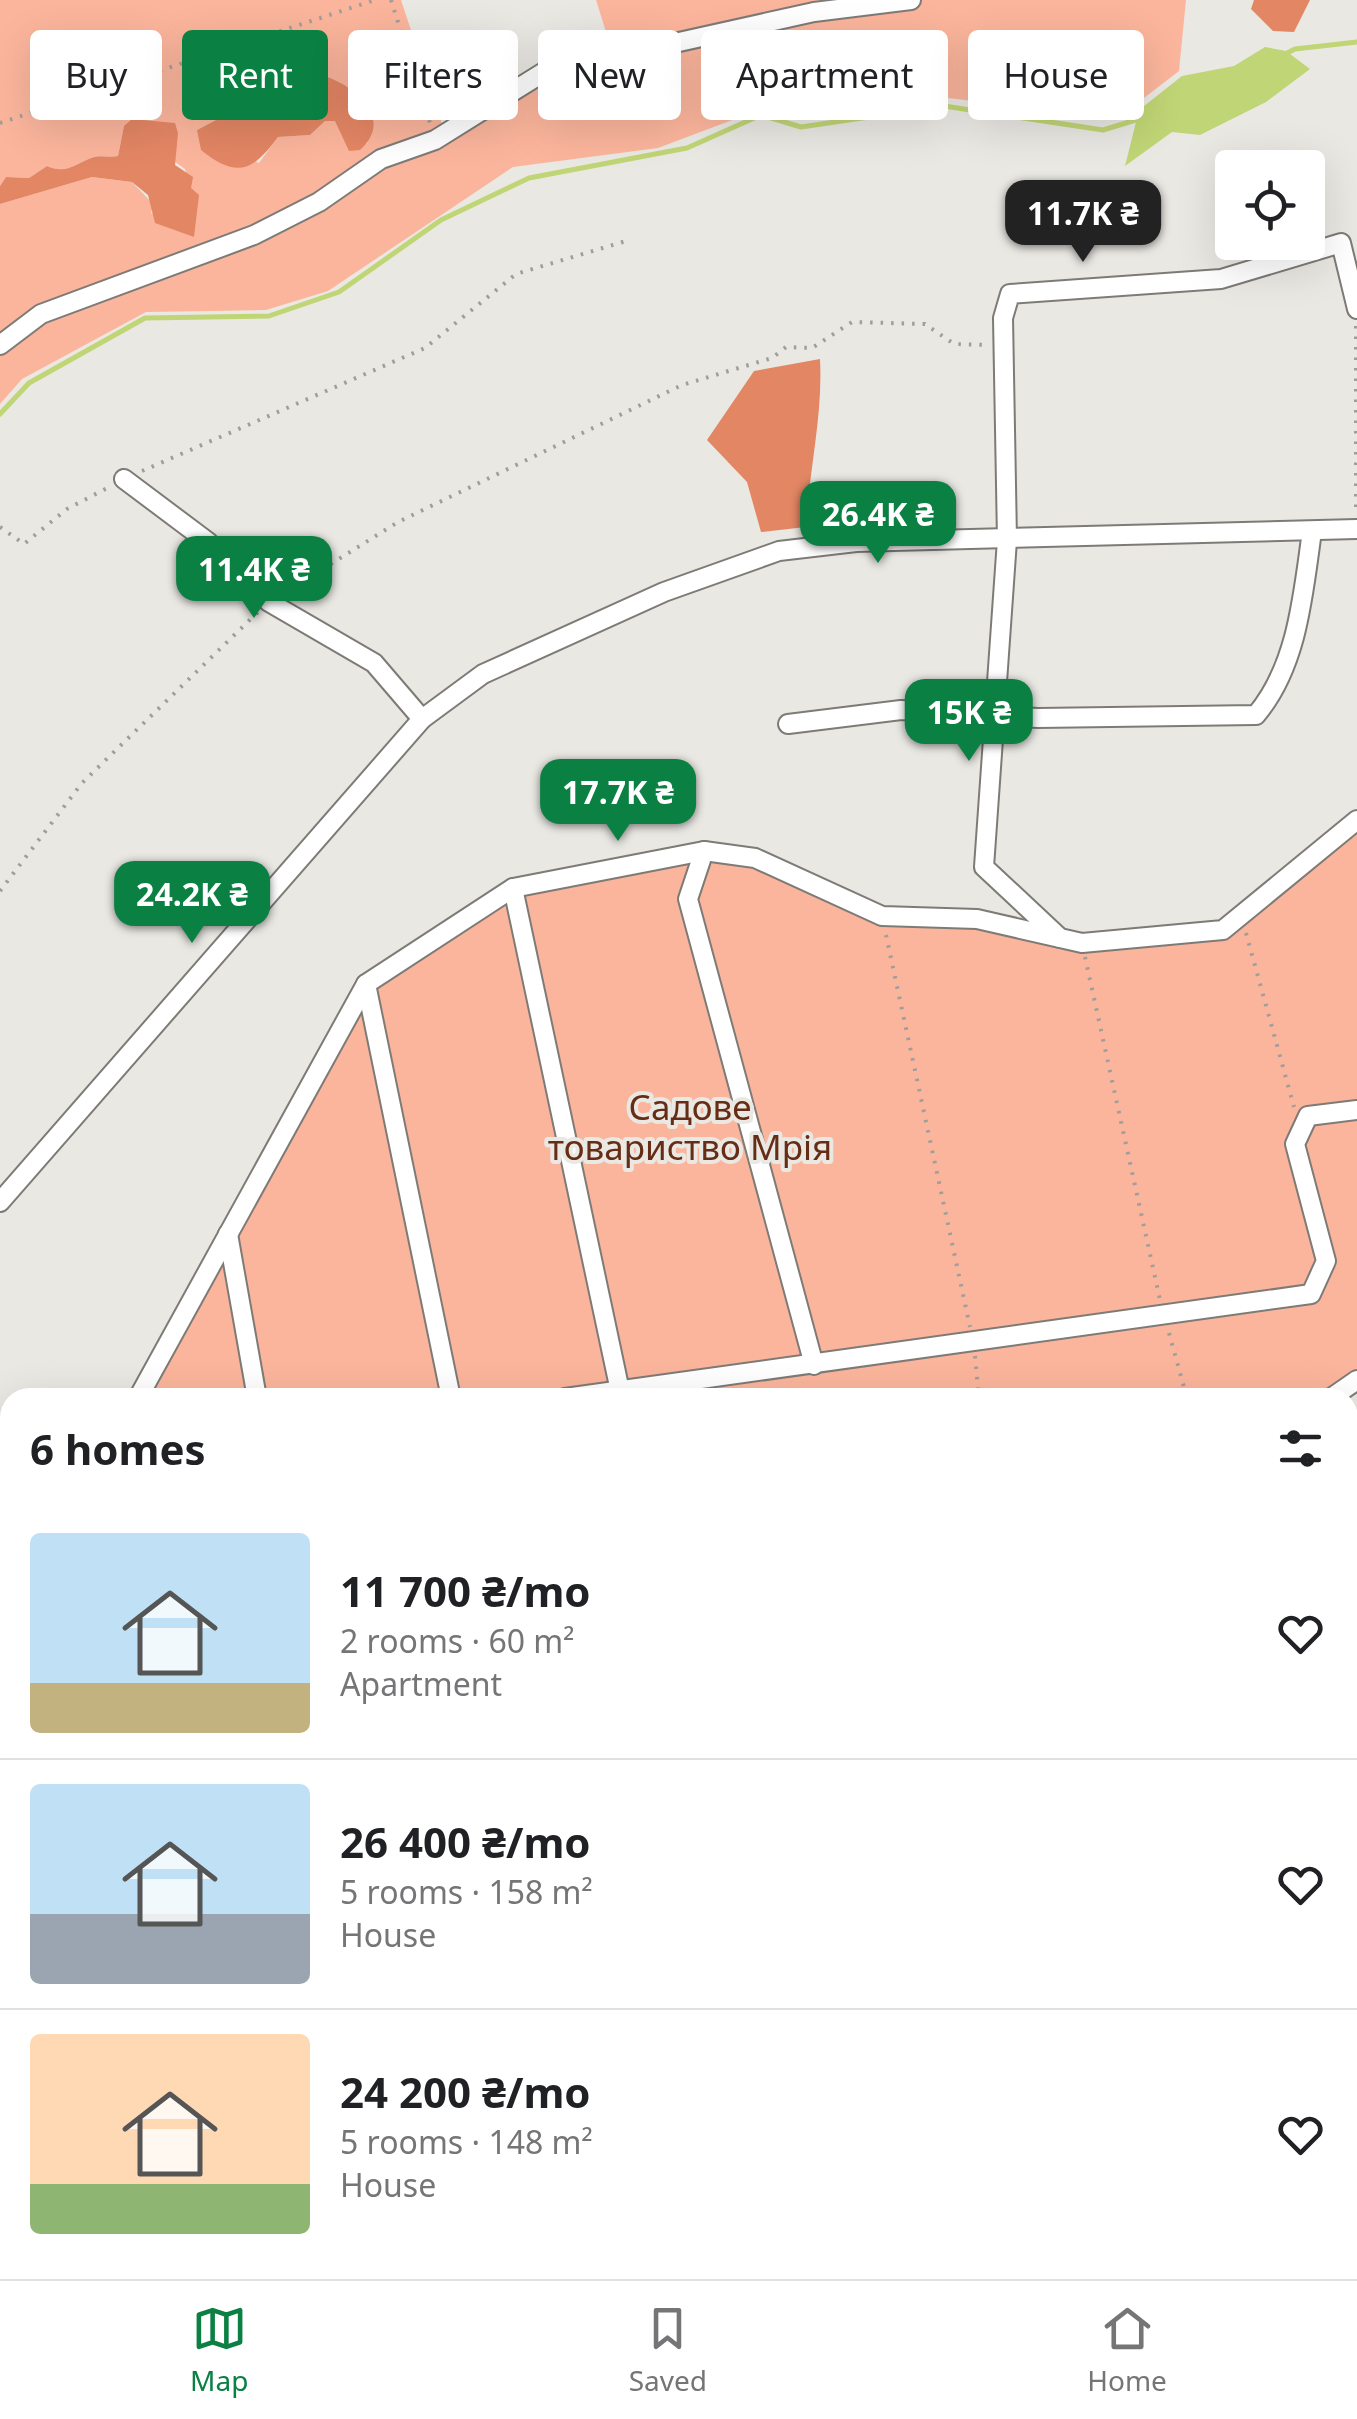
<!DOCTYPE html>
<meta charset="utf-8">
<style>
:root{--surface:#fff;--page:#f2f2f2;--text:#202124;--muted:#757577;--line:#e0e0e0;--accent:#0b8043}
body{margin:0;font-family:"Noto Sans",sans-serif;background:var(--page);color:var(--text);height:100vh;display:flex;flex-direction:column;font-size:38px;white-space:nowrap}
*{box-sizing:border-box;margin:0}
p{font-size:32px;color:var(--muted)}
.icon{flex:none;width:55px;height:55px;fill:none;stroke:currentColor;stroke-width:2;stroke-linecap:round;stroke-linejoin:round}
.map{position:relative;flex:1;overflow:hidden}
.details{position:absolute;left:0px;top:1388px;width:1358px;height:892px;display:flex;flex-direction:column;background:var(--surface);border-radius:30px 30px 0 0;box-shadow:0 10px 40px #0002}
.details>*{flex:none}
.banner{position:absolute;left:30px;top:30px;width:1298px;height:90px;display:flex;gap:20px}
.controls{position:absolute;left:1215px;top:150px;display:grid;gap:20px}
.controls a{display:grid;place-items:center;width:110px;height:110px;border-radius:10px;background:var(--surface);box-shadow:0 10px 40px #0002;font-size:50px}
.price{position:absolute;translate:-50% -85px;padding:0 22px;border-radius:20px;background:var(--accent);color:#fff;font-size:32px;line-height:65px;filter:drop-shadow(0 2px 5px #0008)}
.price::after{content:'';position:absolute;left:50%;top:60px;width:30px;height:22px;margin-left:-15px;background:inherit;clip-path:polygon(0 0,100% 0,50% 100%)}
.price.current{background:#222;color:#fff}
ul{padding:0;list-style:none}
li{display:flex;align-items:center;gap:30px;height:250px;padding:0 30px}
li+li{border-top:2px solid var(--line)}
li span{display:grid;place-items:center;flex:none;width:280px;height:200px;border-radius:10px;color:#555}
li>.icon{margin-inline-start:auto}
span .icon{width:120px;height:120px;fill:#fffc;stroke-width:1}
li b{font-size:42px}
h2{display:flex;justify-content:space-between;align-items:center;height:120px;padding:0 30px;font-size:42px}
.chip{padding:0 35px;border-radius:10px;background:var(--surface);box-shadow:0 10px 40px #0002;font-size:35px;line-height:90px}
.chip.current{background:var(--accent);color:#fff}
.tabs{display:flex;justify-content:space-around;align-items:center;height:140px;border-top:2px solid var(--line);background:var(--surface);font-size:28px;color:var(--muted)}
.tabs a{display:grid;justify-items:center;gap:5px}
.tabs .current{color:var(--accent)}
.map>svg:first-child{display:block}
.green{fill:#fbb59c;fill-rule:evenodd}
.forest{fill:#e38664}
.water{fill:#c0d575}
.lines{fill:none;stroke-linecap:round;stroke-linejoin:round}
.stream{stroke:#c0d575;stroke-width:5}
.minor-casing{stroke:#7e7b77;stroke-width:22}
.path{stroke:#a09e9a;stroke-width:4;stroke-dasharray:2.5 8;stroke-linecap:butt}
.minor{stroke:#fff;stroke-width:18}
.labels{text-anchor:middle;stroke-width:8;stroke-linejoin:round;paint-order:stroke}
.park-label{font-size:35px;fill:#672c15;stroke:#eae8e3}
</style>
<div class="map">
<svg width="1357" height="2279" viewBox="0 0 1357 2279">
<rect width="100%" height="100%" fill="#eae8e3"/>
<g class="green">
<path d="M0,0h401l42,127 96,-60 73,-16 -16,-51h590l-7,71 -61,47 -170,-20 -144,19 -40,-9 -106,40 -145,19 -185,124 -62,19 -120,2 -124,67 -22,25v-200l92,-27 40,5 21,22 -2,10 40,-26 -6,-19 -61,-43 -6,30c-9,2 -17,-1 -24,1 -18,6 -27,18 -47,9l-18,12 -23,-1 -6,9zM286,82l82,61 -18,8 -14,-30h-11l-15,14 -32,2 -19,26 -62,-33 19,-10 5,-21c21,-9 50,3 65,-17z"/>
<path d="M1357,820v560l-26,17 -1193,1 228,-414 147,-96 191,-37 51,7 127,58 95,3 105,24 141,-13z"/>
</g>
<g class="forest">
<path d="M1254,0h56l-16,32 -21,-1 -22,-22z"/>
<path d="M304,72c36,1 97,42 56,78l-11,1 -14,-30h-10l-15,14 -32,2c-25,34 -41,42 -77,13l-4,-20 19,-10 5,-21c18,-12 36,0 56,-8 10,-4 15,-15 27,-19z"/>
<path d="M132,119l43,4 3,10 -3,32 18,12 -2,11 8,7 -5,42 -39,-14 -7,-28 -16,-13 -40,-5 -92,27v-18l6,-9 23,1 18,-12c20,9 29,-3 47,-9 7,-2 15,1 24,-1l6,-30z"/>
<path d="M820,359c3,57 -11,111 -14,168l-45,5 -14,-50 -40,-42 47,-69z"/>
<path d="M1357,1467v291l-9,-38v-251z"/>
<path d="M0,1533l10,7v114l-10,4z"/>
</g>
<path class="water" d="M1265,47l21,4 24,18 -44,33 -66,33 -28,-3 -47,34 14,-56 43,-34 52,-10z"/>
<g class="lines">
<g class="stream">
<path d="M1283,55l12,-6 62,-7"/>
<path d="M0,414l29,-31 116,-65 124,-2 70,-24 102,-72 88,-42 158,-30 74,-33 40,12 143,-21 159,24 36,-11"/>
</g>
<defs>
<g id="minor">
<path d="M0,345l41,-31 213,-79 65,-33 62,-43 54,-19 109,-68 270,-60 97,-12"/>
<path d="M124,479l84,63 61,60 105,61 48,56"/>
<path d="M788,724l113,-14 137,8 218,-3c42,-50 47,-121 56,-184"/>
<path d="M704,851l-16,48 126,466"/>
<path d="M513,888l107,503"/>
<path d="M1060,938l-76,-71 23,-327 -4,-222 7,-24 211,-15 120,-36 16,66"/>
<path d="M366,984l85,414"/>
<path d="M0,1202l422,-483 61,-45 181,-82 115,-41 77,-9 501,-13"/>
<path d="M228,1234l29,164"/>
<path d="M138,1398l228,-414 147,-96 191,-37 51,7 127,58 95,3 105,24 141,-13 134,-110"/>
<path d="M565,1398l746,-104 15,-33 -31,-117 13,-28 49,-6"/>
<path d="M1331,1398l26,-18"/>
</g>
</defs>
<use href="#minor" class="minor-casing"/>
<g class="path">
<path d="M391,0l40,126"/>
<path d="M0,123l375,-123"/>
<path d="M1356,326v186"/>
<path d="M142,471l283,-123 91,-74 110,-33"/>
<path d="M0,527l24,17 43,-35 44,-23"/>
<path d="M286,592l112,-70 284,-137 90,-27 14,-11 26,1 40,-26 73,2 29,20 35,1"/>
<path d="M0,891l82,-108 176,-171"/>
<path d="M1246,933l48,174"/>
<path d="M886,935l84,392"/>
<path d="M1085,957l75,343"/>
<path d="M1169,1333l18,65"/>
<path d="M975,1356l4,42"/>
<path d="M0,1509l10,8"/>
<path d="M1348,1910l9,1"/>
<path d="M93,2279l2,-9"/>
</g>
<use href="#minor" class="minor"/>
</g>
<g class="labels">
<g class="park-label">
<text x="690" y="1120">Садове<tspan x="690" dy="40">товариство Мрія</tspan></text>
</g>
</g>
</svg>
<div class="controls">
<a><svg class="icon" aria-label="locate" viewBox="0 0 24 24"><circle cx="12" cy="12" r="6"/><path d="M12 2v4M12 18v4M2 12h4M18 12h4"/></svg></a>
</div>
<b class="price current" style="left:1083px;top:265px">11.7K ₴</b>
<b class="price" style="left:878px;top:566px">26.4K ₴</b>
<b class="price" style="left:254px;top:621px">11.4K ₴</b>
<b class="price" style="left:969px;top:764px">15K ₴</b>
<b class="price" style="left:618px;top:844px">17.7K ₴</b>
<b class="price" style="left:192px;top:946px">24.2K ₴</b>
<div class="banner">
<a class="chip">Buy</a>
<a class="chip current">Rent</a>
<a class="chip">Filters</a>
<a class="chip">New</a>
<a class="chip">Apartment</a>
<a class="chip">House</a>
</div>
<section class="details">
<h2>6 homes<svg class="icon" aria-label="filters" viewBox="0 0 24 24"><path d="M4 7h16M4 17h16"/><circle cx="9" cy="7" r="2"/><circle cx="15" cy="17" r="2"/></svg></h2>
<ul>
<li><span style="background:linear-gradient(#bfe0f5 75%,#c2b280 0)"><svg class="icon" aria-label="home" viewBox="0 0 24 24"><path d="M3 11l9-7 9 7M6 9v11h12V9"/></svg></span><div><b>11 700 ₴/mo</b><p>2 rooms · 60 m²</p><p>Apartment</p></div><svg class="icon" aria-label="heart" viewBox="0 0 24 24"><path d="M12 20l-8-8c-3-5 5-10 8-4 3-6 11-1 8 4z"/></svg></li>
<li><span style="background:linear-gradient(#bfe0f5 65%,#9aa5b1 0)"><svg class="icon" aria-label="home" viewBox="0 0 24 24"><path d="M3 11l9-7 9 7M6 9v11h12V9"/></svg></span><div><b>26 400 ₴/mo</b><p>5 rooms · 158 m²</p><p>House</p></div><svg class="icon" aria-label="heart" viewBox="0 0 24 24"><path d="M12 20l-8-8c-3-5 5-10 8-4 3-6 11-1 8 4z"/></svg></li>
<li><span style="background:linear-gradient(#ffd9b3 75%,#8fb573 0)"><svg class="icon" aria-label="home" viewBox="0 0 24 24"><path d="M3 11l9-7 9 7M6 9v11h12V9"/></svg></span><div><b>24 200 ₴/mo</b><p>5 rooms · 148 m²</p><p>House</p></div><svg class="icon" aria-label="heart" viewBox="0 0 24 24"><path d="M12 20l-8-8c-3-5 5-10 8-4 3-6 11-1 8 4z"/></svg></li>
</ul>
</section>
</div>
<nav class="tabs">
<a class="current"><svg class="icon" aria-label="map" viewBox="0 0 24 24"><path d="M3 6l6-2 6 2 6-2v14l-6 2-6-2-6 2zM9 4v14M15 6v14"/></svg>Map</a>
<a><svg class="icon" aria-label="saved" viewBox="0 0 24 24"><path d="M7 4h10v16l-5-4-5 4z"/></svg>Saved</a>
<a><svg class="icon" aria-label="home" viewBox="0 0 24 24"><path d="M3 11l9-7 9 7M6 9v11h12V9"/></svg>Home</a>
</nav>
